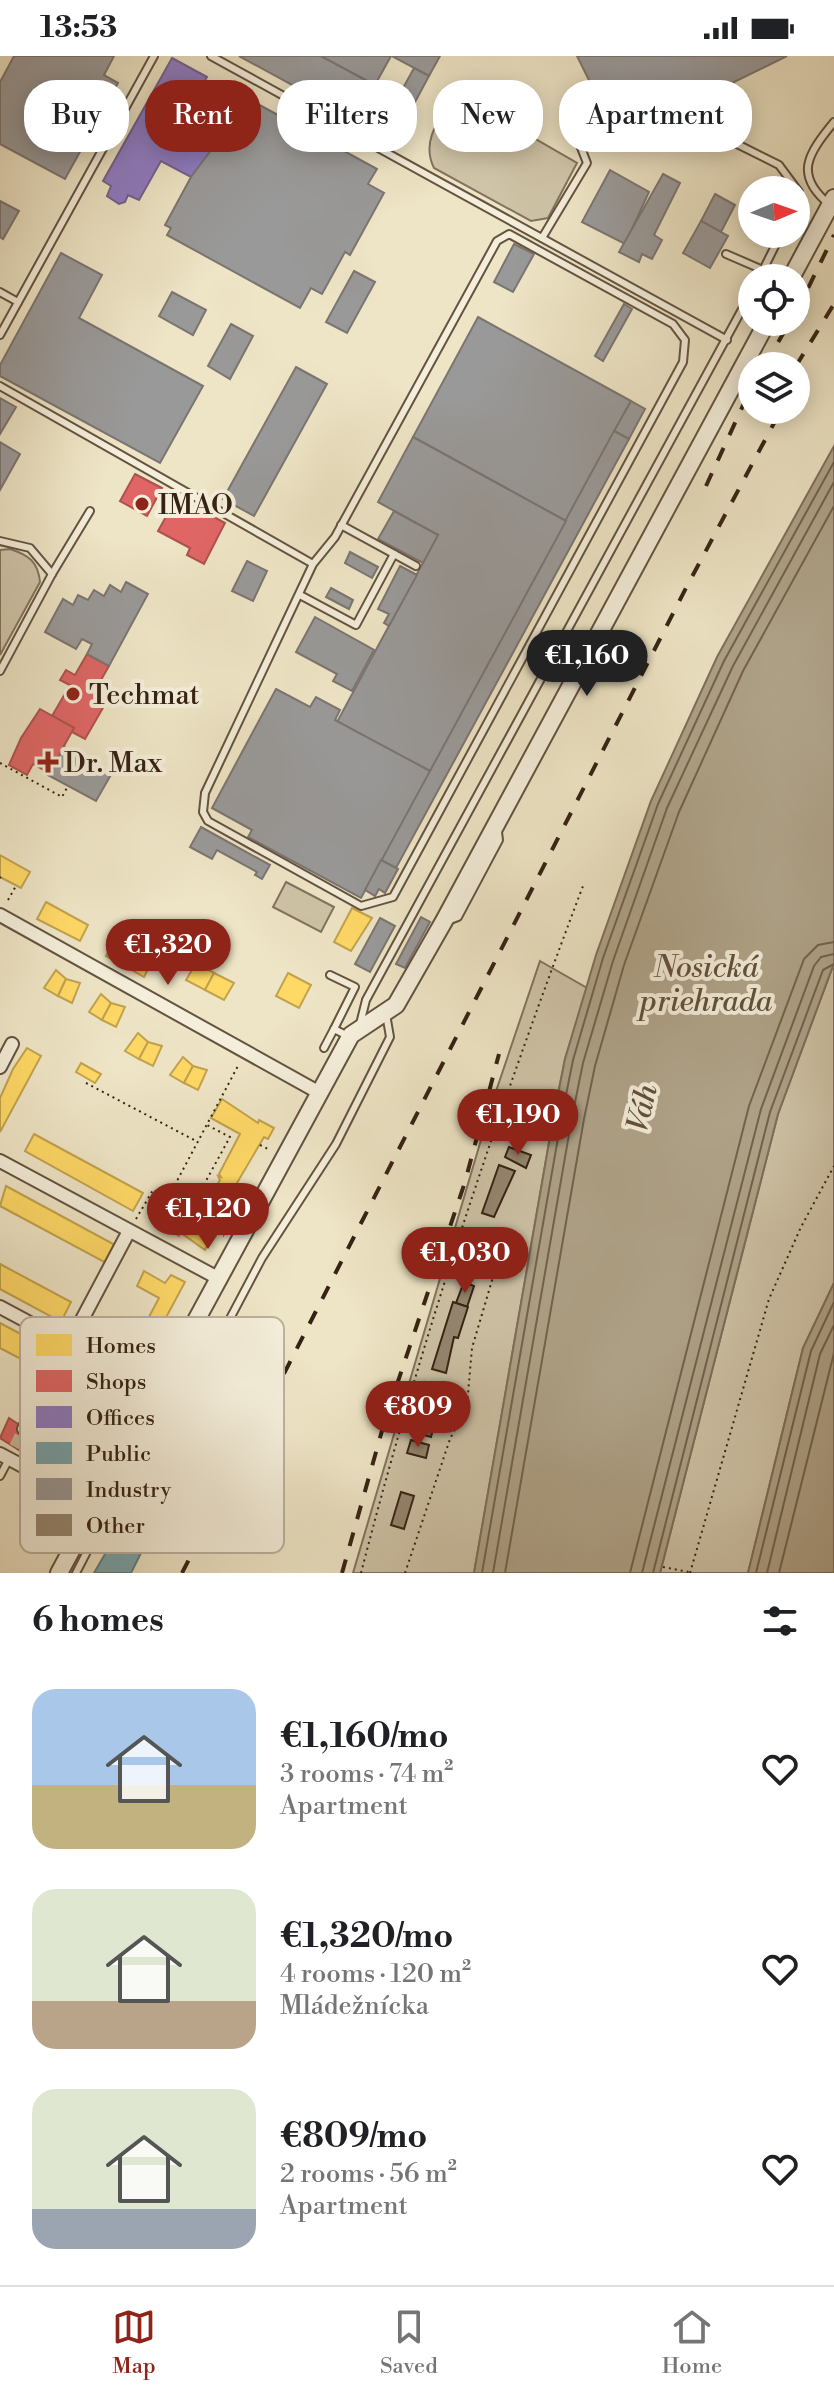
<!DOCTYPE html>
<meta charset="utf-8">
<style>
:root{--surface:#fff;--page:#f6f6f6;--text:#202124;--muted:#757577;--line:#e0e0e0;--accent:#8f2418}
body{margin:0;font-family:"Libre Bodoni",serif;background:var(--page);color:var(--text);height:100vh;display:flex;flex-direction:column;font-size:30px;white-space:nowrap}
*{box-sizing:border-box;margin:0}
p{font-size:26px;color:var(--muted)}
.icon{flex:none;width:44px;height:44px;fill:none;stroke:currentColor;stroke-width:2;stroke-linecap:round;stroke-linejoin:round}
.map{position:relative;height:1517px;overflow:hidden}
.sheet{display:flex;flex-direction:column;background:var(--surface);flex:1}
.sheet>*{flex:none}
.hud{position:absolute;left:24px;top:24px;width:786px;height:72px;display:flex;gap:16px}
.needle{width:52px;rotate:88deg}
.buttons{position:absolute;left:738px;top:120px;display:grid;gap:16px}
.buttons a{display:grid;place-items:center;width:72px;height:72px;border-radius:50%;background:var(--surface);box-shadow:0 4px 20px #0003;font-size:40px}
.price{position:absolute;translate:-50% -68px;padding:0 18px;border-radius:28px;background:var(--accent);color:#fff;font-size:26px;line-height:52px;filter:drop-shadow(0 2px 4px #0008)}
.price::after{content:'';position:absolute;left:50%;top:48px;width:24px;height:18px;margin-left:-12px;background:inherit;clip-path:polygon(0 0,100% 0,50% 100%)}
.price.on{background:#222;color:#fff}
ul{padding:0;list-style:none}
li{display:flex;align-items:center;gap:24px;height:200px;padding:0 32px}
li span{display:grid;place-items:center;flex:none;width:224px;height:160px;border-radius:24px;color:#555}
li>.icon{margin-inline-start:auto}
span .icon{width:96px;height:96px;fill:#fffc;stroke-width:1}
li b{font-size:34px}
h2{display:flex;justify-content:space-between;align-items:center;height:96px;padding:0 32px;font-size:34px}
.chip{padding:0 28px;border-radius:32px;background:var(--surface);box-shadow:0 4px 20px #0003;font-size:28px;line-height:72px}
.chip.on{background:var(--accent);color:#fff}
.status{display:flex;justify-content:space-between;align-items:center;height:56px;padding:0 40px;background:var(--surface);direction:ltr}
.status svg{height:22px;fill:currentColor}
.tabs{display:flex;justify-content:space-around;align-items:center;height:112px;border-top:2px solid var(--line);background:var(--surface);font-size:22px;color:var(--muted)}
.tabs a{display:grid;justify-items:center;gap:4px}
.tabs .on{color:var(--accent)}
.map>svg:first-child{display:block}
.green{fill:#cfc4a8;stroke:#82735e;stroke-width:2}
.water{fill:#afa389;stroke:#7e6f5a;stroke-width:2}
.homes{fill:#ffd966;stroke:#c2a24d;stroke-width:2}
.shops{fill:#e06666;stroke:#ad524d;stroke-width:2}
.offices{fill:#8e7cc3;stroke:#73618e;stroke-width:2}
.public{fill:#76a5af;stroke:#627e80;stroke-width:2}
.industry{fill:#999;stroke:#7b7571;stroke-width:2}
.lines{fill:none;stroke-linecap:round;stroke-linejoin:round}
.shore{stroke:#72624e;stroke-width:2}
.building{fill:#958771;stroke:#352214;stroke-width:2}
.minor-tunnel{stroke:#c9bea2;stroke-width:12;stroke-dasharray:12 6;stroke-linecap:butt}
.service-casing{stroke:#635340;stroke-width:10}
.minor-casing{stroke:#635340;stroke-width:16}
.tertiary-casing{stroke:#635340;stroke-width:20}
.path{stroke:#352214;stroke-width:2;stroke-dasharray:2 4;stroke-linecap:butt}
.service{stroke:#f4eeda;stroke-width:6}
.minor{stroke:#f4eeda;stroke-width:12}
.tertiary{stroke:#f4eeda;stroke-width:16}
.rail{stroke:#352214;stroke-width:4;stroke-dasharray:14 14;stroke-linecap:butt}
.poi-dot{fill:#8f2418;stroke:#f4eeda;stroke-width:3}
.labels{text-anchor:middle;stroke-width:8;stroke-linejoin:round;paint-order:stroke}
.poi-label{font-size:28px;fill:#352214;stroke:#f4eeda;text-anchor:start}
.water-label{font-size:30px;font-style:italic;fill:#604f3d;stroke:#f4eeda}
.key{fill:#f4eeda;stroke:#bbb19f;stroke-width:2}
.key-label{font-size:22px;fill:#352214}
</style>
<div class="status"><b>13:53</b><svg viewBox="0 0 49 12"><path d="M0 12V9h3v3zM5 12V6h3v6zM10 12V3h3v9zM15 12V0h3v12zM26 1h20v11H26zM47 4h2v5h-2z"/></svg></div>
<div class="map">
<svg width="834" height="1517" viewBox="0 0 834 1517">
<rect width="100%" height="100%" fill="#eee5c6"/>
<filter id="stains"><feTurbulence type="fractalNoise" baseFrequency=".0025" numOctaves="4"/><feColorMatrix values="0 0 0 0 .2 0 0 0 0 .09 0 0 0 0 .02 0 0 0 .5 -.17"/></filter>
<radialGradient id="worn" r=".72"><stop offset=".6" stop-color="#630" stop-opacity="0"/><stop offset="1" stop-color="#630" stop-opacity=".3"/></radialGradient>
<g class="green">
<path d="M456,37l121,70 -29,55 -17,3 -97,-53c-14,-28 7,-51 22,-75z"/>
<path d="M10,493c19,6 28,13 30,33l-40,73v-105z"/>
<path d="M286,826l48,25 -13,25 -48,-25z"/>
<path d="M540,905l47,27 -22,71 -11,55 -80,459h-121l138,-467z"/>
<path d="M834,907v320l-31,65 -55,225h-88l118,-459z"/>
</g>
<g class="water">
<path d="M834,390v517l-56,151 -118,459h-186l80,-459 11,-55 31,-104 55,-154 66,-144z"/>
<path d="M834,1227v290h-86l55,-225z"/>
</g>
<g class="homes">
<path d="M0,799l30,17 -9,16 -21,-11z"/>
<path d="M46,846l42,23 -8,16 -43,-22z"/>
<path d="M352,852l20,10 -21,33 -17,-9z"/>
<path d="M115,882l12,3 -1,3 9,5 -10,17 -19,-10z"/>
<path d="M135,893l18,10 -9,18 -19,-11z"/>
<path d="M196,907l18,10 -9,17 -19,-10z"/>
<path d="M56,914l10,9 -8,17 -14,-8z"/>
<path d="M214,917l20,10 -10,17 -19,-10z"/>
<path d="M288,917l23,12 -12,23 -23,-12z"/>
<path d="M66,923l14,4 -8,20 -14,-7z"/>
<path d="M101,938l10,9 -9,17 -13,-8z"/>
<path d="M111,947l14,4 -9,20 -14,-7z"/>
<path d="M138,977l10,9 -9,17 -14,-8z"/>
<path d="M148,986l14,4 -9,20 -14,-7z"/>
<path d="M27,992l14,8 -41,76v-34l13,-29z"/>
<path d="M183,1001l10,9 -9,17 -14,-8z"/>
<path d="M81,1007l20,11 -6,9 -19,-11z"/>
<path d="M193,1010l14,4 -9,20 -14,-7z"/>
<path d="M222,1043l36,24 1,-3 15,8 -6,11 -4,-2 -30,51 -29,62 -24,-17 -2,3 -24,-14 6,-12 8,4 4,-6 23,9 24,-37 -2,-4 3,1 -2,-3 21,-40 -29,-16z"/>
<path d="M34,1078l109,59 -10,18 -108,-60z"/>
<path d="M6,1130l109,59 -9,18 -106,-57z"/>
<path d="M0,1208l71,38 -10,20 -61,-33z"/>
<path d="M144,1215l21,12 6,-8 14,7 -30,56 3,2 -37,60 -13,-8 3,-9 -21,-11 8,-15 22,12 21,-37 18,-34 -22,-12z"/>
<path d="M0,1267l47,25 -11,19 -36,-19z"/>
</g>
<g class="shops">
<path d="M135,418l27,14 -15,28 -27,-15z"/>
<path d="M177,441l48,26 -21,41 -17,-9 3,-7 -32,-17z"/>
<path d="M87,598l22,12 -12,21 14,7 -26,45 -13,-7 2,-4 -22,-12 18,-31 -10,-5 6,-10 9,5z"/>
<path d="M40,653l34,19 -25,45 -16,-9 -6,11 -18,-10 12,-27z"/>
<path d="M9,1362l20,13 -10,19 -19,-12z"/>
<path d="M86,1364l19,10 -27,51 -59,-31 10,-19 40,22z"/>
</g>
<path class="offices" d="M172,2l35,19 -22,40 36,20 -30,40 -30,-16 -22,39 -11,-5 -3,7 -6,2 -12,-8 4,-10 -8,-5z"/>
<path class="public" d="M148,1429l22,10 -39,78h-37l29,-50 4,3z"/>
<g class="industry">
<path d="M14,0h100l-10,19 14,8 -53,96 -65,-35v-62z"/>
<path d="M239,0h82l54,29 -19,35z"/>
<path d="M321,0h70l-16,29z"/>
<path d="M392,0h48l-11,20z"/>
<path d="M577,0h210l-169,83z"/>
<path d="M414,12l15,8 -35,65 -15,-9z"/>
<path d="M243,40l134,73 -9,15 16,9 -34,62 -5,-3 -23,42 -11,-6 -11,20 -133,-73 4,-7 -6,-3 26,-48 30,-40z"/>
<path d="M610,114l39,22 -24,52 -43,-22z"/>
<path d="M663,118l17,9 -26,52 8,5 -10,19 -10,-5 -3,8 -20,-10z"/>
<path d="M715,138l20,11 -14,27 -20,-11z"/>
<path d="M0,145l19,10 -16,28 -3,-2z"/>
<path d="M701,165l27,15 -18,32 -27,-15z"/>
<path d="M514,188l20,10 -21,38 -19,-10z"/>
<path d="M61,197l41,22 -23,43 124,68 -43,77 -160,-87v-11z"/>
<path d="M354,215l21,11 -28,51 -21,-11z"/>
<path d="M172,236l34,18 -13,25 -34,-19z"/>
<path d="M624,248l8,5 -29,52 -8,-5z"/>
<path d="M478,261l153,84 -65,120 -153,-84z"/>
<path d="M231,268l22,12 -23,43 -22,-13z"/>
<path d="M296,311l31,17 -73,132 -31,-17z"/>
<path d="M0,342l16,9 -16,27z"/>
<path d="M631,345l14,8 -16,30 -15,-8z"/>
<path d="M614,375l15,8 -233,429 -15,-8z"/>
<path d="M413,381l153,84 -136,250 -93,-49 101,-187 -60,-33z"/>
<path d="M0,386l20,12 -20,36z"/>
<path d="M394,455l44,24 -15,28 -45,-24z"/>
<path d="M350,496l28,15 -6,11 -27,-15z"/>
<path d="M247,505l20,10 -14,30 -21,-10z"/>
<path d="M400,510l17,9 -28,51 -5,-3 5,-9 -11,-5z"/>
<path d="M126,526l22,12 -39,72 -22,-12 5,-10 -10,-5 -6,10 -31,-17 18,-33 10,6 5,-10 10,5 6,-10 10,6 6,-11 11,7z"/>
<path d="M331,532l22,12 -4,9 -23,-12z"/>
<path d="M315,561l59,33 -22,41 -19,-10 4,-7 -41,-22z"/>
<path d="M276,633l34,18 6,-10 24,13 -5,10 95,51 -69,127 -113,-61 4,-7 -40,-22z"/>
<path d="M64,691l48,26 -16,28 -48,-26z"/>
<path d="M201,771l69,38 -8,14 -7,-4 2,-3 -40,-22 -5,9 -22,-12z"/>
<path d="M381,804l17,9 -13,24 -6,-4 -4,7 -10,-6z"/>
<path d="M421,861l9,5 -25,46 -9,-4z"/>
<path d="M380,862l15,8 -25,46 -15,-8z"/>
</g>
<g class="lines">
<g class="shore">
<path d="M482,1517l80,-458 11,-55 30,-102 55,-154 66,-143 110,-199"/>
<path d="M493,1517l79,-456 11,-54 30,-102 54,-153 66,-142 101,-184"/>
<path d="M505,1517l79,-454 11,-53 29,-101 55,-153 64,-141 91,-165"/>
<path d="M630,1517l119,-467 55,-147 14,-14 16,-3"/>
<path d="M642,1517l119,-464 53,-143 7,-9 13,-3"/>
<path d="M653,1517l117,-461 53,-142 11,-6"/>
<path d="M756,1517l55,-222 23,-49"/>
<path d="M767,1517l53,-219 14,-29"/>
<path d="M779,1517l55,-220"/>
</g>
</g>
<g class="building">
<path d="M509,1091l22,8 -5,13 -21,-11z"/>
<path d="M499,1109l16,6 -21,46 -12,-4z"/>
<path d="M464,1226l10,4 -7,21 -11,-4z"/>
<path d="M453,1246l15,5 -10,31 -4,-1 -8,36 -14,-4z"/>
<path d="M425,1326l23,7 -1,4 10,3 -2,6 -14,-3 -10,38 -21,-6 4,-12 4,1z"/>
<path d="M411,1384l18,5 -3,13 -19,-5z"/>
<path d="M401,1436l13,4 -10,33 -13,-4z"/>
</g>
<g class="lines">
<path class="minor-tunnel" d="M15,1391l9,-18"/>
<defs>
<g id="service">
<path d="M211,0l516,284"/>
<path d="M731,85l48,24 20,27"/>
<path d="M830,149c-37,-30 -22,-51 4,-83"/>
<path d="M542,182l45,-75 -11,-28"/>
<path d="M726,198l37,16"/>
<path d="M759,222l22,-44"/>
<path d="M0,236l18,10"/>
<path d="M0,279l154,-279"/>
<path d="M0,330l313,178 -108,229 -2,19 5,9 153,85 32,-9 290,-535 2,-22 -12,-16 -164,-90 -12,7 -162,296 -22,27"/>
<path d="M341,469l75,41"/>
<path d="M0,485l30,7 22,26"/>
<path d="M300,539l56,30 38,-71"/>
<path d="M0,615l52,-97 38,-63"/>
<path d="M450,864l8,-3 41,-77 -1,-8"/>
<path d="M330,919l25,12 -21,42 16,8"/>
<path d="M359,972l7,-28 386,-709"/>
<path d="M324,992l10,-19"/>
<path d="M0,1420l9,-17"/>
<path d="M76,1517l69,-134 28,-23 24,-35 65,-123 74,-114 54,-107 -4,-23"/>
</g>
<g id="minor">
<path d="M0,859l318,177"/>
<path d="M0,1011l12,-23"/>
<path d="M0,1105l216,116"/>
<path d="M0,1251l69,37"/>
<path d="M24,1373l105,-198"/>
<path d="M0,1398l96,51"/>
</g>
<g id="tertiary">
<path d="M791,222l43,-80"/>
<path d="M59,1517l292,-538 45,-30 48,-84 323,-599"/>
</g>
</defs>
<use href="#service" class="service-casing"/>
<use href="#minor" class="minor-casing"/>
<use href="#tertiary" class="tertiary-casing"/>
<g class="path">
<path d="M0,707l62,34 6,-11"/>
<path d="M0,822l1,-1"/>
<path d="M8,844l8,-14"/>
<path d="M86,1027l110,58"/>
<path d="M260,1089l10,5"/>
<path d="M235,1130l12,7"/>
<path d="M169,1140l70,-132"/>
<path d="M136,1163l17,-29 38,18 39,-71 -23,-12"/>
<path d="M213,1174l11,6"/>
<path d="M148,1400l36,18"/>
<path d="M139,1418l34,17 -4,9 3,2"/>
<path d="M173,1443l13,-24"/>
<path d="M232,1462l14,-27"/>
<path d="M663,1511l26,5"/>
<path d="M361,1517c60,-233 137,-463 222,-687"/>
<path d="M405,1517l45,-134 17,-34 5,-57 29,-98"/>
<path d="M690,1517l79,-274 32,-72 33,-61"/>
</g>
<use href="#service" class="service"/>
<use href="#minor" class="minor"/>
<use href="#tertiary" class="tertiary"/>
<g class="rail">
<path d="M796,257l38,-78"/>
<path d="M764,310l26,-44"/>
<path d="M796,310l38,-62"/>
<path d="M706,430l46,-100"/>
<path d="M182,1517l504,-985 95,-178"/>
<path d="M342,1517l43,-153 80,-238 34,-128"/>
</g>
</g>
<g class="poi-dot">
<circle cx="142" cy="448" r="8"/>
<circle cx="73" cy="638" r="8"/>
<path d="M44 694h8v8h8v8h-8v8h-8v-8h-8v-8h8z"/>
</g>
<g class="labels">
<g class="poi-label">
<text x="158" y="458">IMAO</text>
<text x="89" y="648">Techmat</text>
<text x="64" y="716">Dr. Max</text>
</g>
<g class="water-label">
<text x="706" y="921">Nosická<tspan x="706" dy="34">priehrada</tspan></text>
<text transform="translate(642 1052) rotate(-77)" y="10">Váh</text>
</g>
</g>
<rect x="20" y="1261" width="264" height="236" rx="12" class="key"/>
<rect x="36" y="1278" width="36" height="22" fill="#ffd966"/>
<rect x="36" y="1314" width="36" height="22" fill="#e06666"/>
<rect x="36" y="1350" width="36" height="22" fill="#8e7cc3"/>
<rect x="36" y="1386" width="36" height="22" fill="#76a5af"/>
<rect x="36" y="1422" width="36" height="22" fill="#999"/>
<rect x="36" y="1458" width="36" height="22" fill="#958771"/>
<g class="key-label">
<text x="86" y="1297">Homes</text>
<text x="86" y="1333">Shops</text>
<text x="86" y="1369">Offices</text>
<text x="86" y="1405">Public</text>
<text x="86" y="1441">Industry</text>
<text x="86" y="1477">Other</text>
</g>
<rect width="100%" height="100%" filter="url(#stains)"/>
<rect width="100%" height="100%" fill="url(#worn)"/>
</svg>
<div class="buttons">
<a><svg class="needle" viewBox="-14 -14 28 28"><path d="M0-13l5 13h-10z" fill="#e53935"/><path d="M0 13l5-13h-10z" fill="#757577"/></svg></a>
<a><svg class="icon" aria-label="locate" viewBox="0 0 24 24"><circle cx="12" cy="12" r="6"/><path d="M12 2v4M12 18v4M2 12h4M18 12h4"/></svg></a>
<a><svg class="icon" aria-label="layers" viewBox="0 0 24 24"><path d="M12 4l9 5-9 5-9-5zM3 14l9 5 9-5"/></svg></a>
</div>
<b class="price on" style="left:587px;top:642px">€1,160</b>
<b class="price" style="left:168px;top:931px">€1,320</b>
<b class="price" style="left:518px;top:1101px">€1,190</b>
<b class="price" style="left:208px;top:1195px">€1,120</b>
<b class="price" style="left:465px;top:1239px">€1,030</b>
<b class="price" style="left:418px;top:1393px">€809</b>
<div class="hud">
<a class="chip">Buy</a>
<a class="chip on">Rent</a>
<a class="chip">Filters</a>
<a class="chip">New</a>
<a class="chip">Apartment</a>
</div>
</div>
<section class="sheet">
<h2>6 homes<svg class="icon" aria-label="filters" viewBox="0 0 24 24"><path d="M4 7h16M4 17h16"/><circle cx="9" cy="7" r="2"/><circle cx="15" cy="17" r="2"/></svg></h2>
<ul>
<li><span style="background:linear-gradient(#a9c7e8 60%,#c2b280 0)"><svg class="icon" aria-label="home" viewBox="0 0 24 24"><path d="M3 11l9-7 9 7M6 9v11h12V9"/></svg></span><div><b>€1,160/mo</b><p>3 rooms · 74 m²</p><p>Apartment</p></div><svg class="icon" aria-label="heart" viewBox="0 0 24 24"><path d="M12 20l-8-8c-3-5 5-10 8-4 3-6 11-1 8 4z"/></svg></li>
<li><span style="background:linear-gradient(#dfe7d0 70%,#b9a48a 0)"><svg class="icon" aria-label="home" viewBox="0 0 24 24"><path d="M3 11l9-7 9 7M6 9v11h12V9"/></svg></span><div><b>€1,320/mo</b><p>4 rooms · 120 m²</p><p>Mládežnícka</p></div><svg class="icon" aria-label="heart" viewBox="0 0 24 24"><path d="M12 20l-8-8c-3-5 5-10 8-4 3-6 11-1 8 4z"/></svg></li>
<li><span style="background:linear-gradient(#dfe7d0 75%,#9aa5b1 0)"><svg class="icon" aria-label="home" viewBox="0 0 24 24"><path d="M3 11l9-7 9 7M6 9v11h12V9"/></svg></span><div><b>€809/mo</b><p>2 rooms · 56 m²</p><p>Apartment</p></div><svg class="icon" aria-label="heart" viewBox="0 0 24 24"><path d="M12 20l-8-8c-3-5 5-10 8-4 3-6 11-1 8 4z"/></svg></li>
</ul>
</section>
<nav class="tabs">
<a class="on"><svg class="icon" aria-label="map" viewBox="0 0 24 24"><path d="M3 6l6-2 6 2 6-2v14l-6 2-6-2-6 2zM9 4v14M15 6v14"/></svg>Map</a>
<a><svg class="icon" aria-label="saved" viewBox="0 0 24 24"><path d="M7 4h10v16l-5-4-5 4z"/></svg>Saved</a>
<a><svg class="icon" aria-label="home" viewBox="0 0 24 24"><path d="M3 11l9-7 9 7M6 9v11h12V9"/></svg>Home</a>
</nav>
